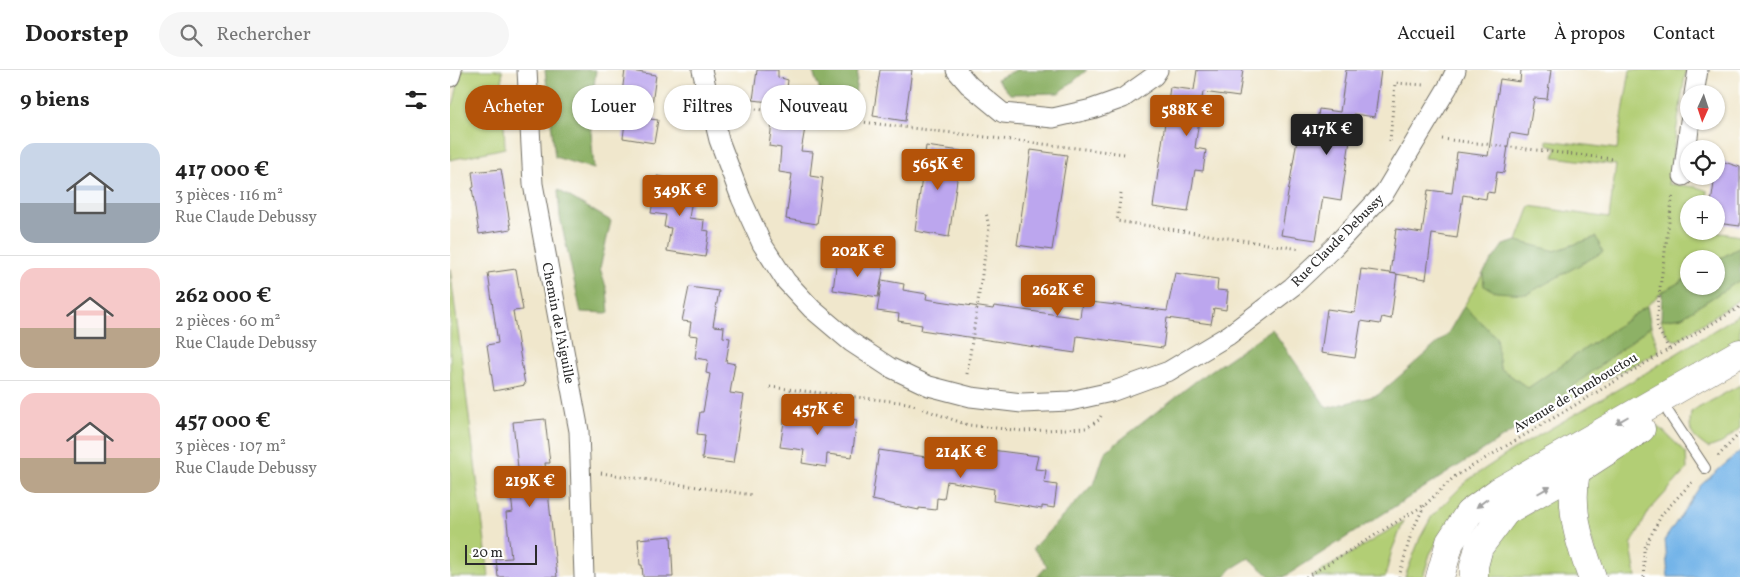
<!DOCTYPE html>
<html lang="fr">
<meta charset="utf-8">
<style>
:root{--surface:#fff;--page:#f6f6f6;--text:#222;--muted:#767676;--line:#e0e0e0;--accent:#b45309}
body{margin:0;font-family:Vollkorn,serif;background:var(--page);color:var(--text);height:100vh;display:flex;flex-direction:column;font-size:19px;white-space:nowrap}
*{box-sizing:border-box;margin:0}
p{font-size:16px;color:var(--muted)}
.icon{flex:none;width:28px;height:28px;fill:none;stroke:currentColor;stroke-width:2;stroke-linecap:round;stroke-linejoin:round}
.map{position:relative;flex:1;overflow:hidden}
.sheet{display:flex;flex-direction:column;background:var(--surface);width:450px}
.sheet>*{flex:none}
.hud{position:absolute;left:15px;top:15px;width:475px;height:45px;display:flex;gap:10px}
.needle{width:32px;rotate:183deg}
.fabs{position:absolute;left:1230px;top:15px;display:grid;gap:10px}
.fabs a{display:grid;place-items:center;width:45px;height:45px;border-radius:50%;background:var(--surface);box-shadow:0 1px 4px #0004;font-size:25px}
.scale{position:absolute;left:15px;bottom:12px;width:72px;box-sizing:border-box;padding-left:5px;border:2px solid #2b2b2b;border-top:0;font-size:14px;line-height:18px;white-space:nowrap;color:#2b2b2b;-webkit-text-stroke:4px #fff;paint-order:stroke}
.price{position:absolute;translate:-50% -42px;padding:0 11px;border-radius:5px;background:var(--accent);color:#fff;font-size:16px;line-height:32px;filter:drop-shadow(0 1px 2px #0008)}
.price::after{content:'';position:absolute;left:50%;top:30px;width:15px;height:11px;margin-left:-8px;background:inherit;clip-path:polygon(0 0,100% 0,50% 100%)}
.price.selected{background:#222;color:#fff}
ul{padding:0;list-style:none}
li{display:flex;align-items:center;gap:15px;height:125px;padding:0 20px}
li+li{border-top:1px solid var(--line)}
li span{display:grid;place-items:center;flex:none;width:140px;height:100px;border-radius:15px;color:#555}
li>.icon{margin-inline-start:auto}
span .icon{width:60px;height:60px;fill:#fffc;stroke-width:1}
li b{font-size:21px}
h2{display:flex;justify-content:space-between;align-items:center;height:60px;padding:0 20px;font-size:21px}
.chip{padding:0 18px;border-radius:22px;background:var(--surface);box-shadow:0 1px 4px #0004;font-size:18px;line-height:45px}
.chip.selected{background:var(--accent);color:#fff}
header{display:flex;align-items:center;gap:30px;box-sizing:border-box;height:70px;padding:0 25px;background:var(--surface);border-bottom:1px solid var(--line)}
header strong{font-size:24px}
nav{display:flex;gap:28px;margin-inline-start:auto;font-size:18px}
.search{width:350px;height:45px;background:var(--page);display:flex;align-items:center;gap:12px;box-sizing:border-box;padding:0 18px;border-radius:28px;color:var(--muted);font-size:19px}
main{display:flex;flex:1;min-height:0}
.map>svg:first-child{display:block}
.green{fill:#b2ce75;stroke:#6e7c50}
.forest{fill:#8db166;stroke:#5c6e48}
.water{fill:#73b4e8;stroke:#4f708a}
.building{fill:#bca6ee}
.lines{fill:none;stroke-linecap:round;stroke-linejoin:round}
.service-casing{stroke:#706d63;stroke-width:12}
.minor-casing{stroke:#706d63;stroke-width:21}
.secondary-casing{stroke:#706d63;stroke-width:29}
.path{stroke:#706d63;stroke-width:3;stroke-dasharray:1 4;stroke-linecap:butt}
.service{stroke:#fff;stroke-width:10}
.minor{stroke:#fff;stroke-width:19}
.secondary{stroke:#fff;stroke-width:28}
.oneway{fill:#a0a0a0}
.labels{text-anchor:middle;stroke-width:4.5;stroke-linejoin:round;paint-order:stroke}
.street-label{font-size:14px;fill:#2b2b2b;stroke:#fff}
</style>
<header>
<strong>Doorstep</strong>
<div class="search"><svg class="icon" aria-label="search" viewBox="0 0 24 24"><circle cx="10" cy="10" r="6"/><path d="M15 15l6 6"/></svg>Rechercher</div>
<nav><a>Accueil</a><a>Carte</a><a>À propos</a><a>Contact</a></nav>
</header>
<main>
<section class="sheet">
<h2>9 biens<svg class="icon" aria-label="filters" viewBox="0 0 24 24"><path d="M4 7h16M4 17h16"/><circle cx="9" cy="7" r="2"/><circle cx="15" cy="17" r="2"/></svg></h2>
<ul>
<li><span style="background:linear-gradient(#c9d6e8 60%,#9aa5b1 0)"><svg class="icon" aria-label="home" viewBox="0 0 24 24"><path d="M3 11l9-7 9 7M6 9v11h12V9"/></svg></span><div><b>417 000 €</b><p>3 pièces · 116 m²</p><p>Rue Claude Debussy</p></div></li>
<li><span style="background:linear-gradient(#f6c9c9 60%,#b9a48a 0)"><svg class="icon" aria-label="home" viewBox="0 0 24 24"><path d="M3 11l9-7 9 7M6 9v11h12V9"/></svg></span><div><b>262 000 €</b><p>2 pièces · 60 m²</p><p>Rue Claude Debussy</p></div></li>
<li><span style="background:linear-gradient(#f6c9c9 65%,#b9a48a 0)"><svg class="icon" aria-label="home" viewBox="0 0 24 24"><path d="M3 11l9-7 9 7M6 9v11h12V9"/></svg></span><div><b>457 000 €</b><p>3 pièces · 107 m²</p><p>Rue Claude Debussy</p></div></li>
</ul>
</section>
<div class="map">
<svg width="1290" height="507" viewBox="0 0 1290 507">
<rect width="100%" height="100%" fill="#fff"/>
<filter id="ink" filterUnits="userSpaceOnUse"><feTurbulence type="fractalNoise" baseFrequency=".02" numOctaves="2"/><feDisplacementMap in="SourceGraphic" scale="10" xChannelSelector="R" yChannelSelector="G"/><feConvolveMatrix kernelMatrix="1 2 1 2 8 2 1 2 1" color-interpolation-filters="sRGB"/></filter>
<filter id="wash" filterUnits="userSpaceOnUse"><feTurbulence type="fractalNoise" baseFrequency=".0096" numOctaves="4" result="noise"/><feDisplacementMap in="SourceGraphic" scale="20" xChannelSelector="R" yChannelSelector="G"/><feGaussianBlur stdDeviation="1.12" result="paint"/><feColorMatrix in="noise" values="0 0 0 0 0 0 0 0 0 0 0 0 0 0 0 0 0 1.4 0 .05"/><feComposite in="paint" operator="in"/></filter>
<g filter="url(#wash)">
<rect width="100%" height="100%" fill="#f0e7cc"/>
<g class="green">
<path d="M11,0h41l3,78 -55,12v-51l4,-7z"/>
<path d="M1180,0h56l-18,114 28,3 12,4 -2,13h-17v27h19l32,5v11l-24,14v-2h-27v18l-27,15 -15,14 -119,82 -28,-20 -5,-31 -31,-31 19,-33 1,12 112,-48 -41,14 -38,-10 13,-35 79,12 7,-53 -62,-8 3,-10 -10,-3v-4l70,9z"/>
<path d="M0,198l34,266 5,43h-39z"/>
<path d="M1290,210v19l-62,41h-5l-8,-9 -4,-11 21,-3z"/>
<path d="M1290,244v26l-296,190 -14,24 -7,23h-18l15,-39 12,-22 36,-36 39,-26 137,-80z"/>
<path d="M1201,256l8,25 -132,71z"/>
<path d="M1290,315v43l-18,15 -14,5c-16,-12 -20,-14 -17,-36z"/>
<path d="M1208,356l28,27 1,16 -38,42 -18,34 5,32h-33l-19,-62 1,-39 8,-10z"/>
<path d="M1120,416l12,91h-98l3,-27 13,-19z"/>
<path d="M954,451l-12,29 -7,27h-73z"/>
</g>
<g class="forest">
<path d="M95,0h51l-6,49 4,50 -39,-12z"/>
<path d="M362,0h46l-5,42 -26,-4z"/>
<path d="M566,0h71l-28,23 -49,1 -13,-15z"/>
<path d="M108,120l53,31 -11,47 7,22 2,23 -28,-1 -21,-95z"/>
<path d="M1146,167l7,15 -76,42 -31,-2 -12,-6 -1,-13 20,-28 14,-4 38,10z"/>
<path d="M1290,177v33l-58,37 -21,3 1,-28 27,-15v9h27v-25z"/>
<path d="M1014,236l32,31 4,31 28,20 119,-82 4,20 -124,96 -243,155h-13l-22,-19 -18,11 -6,8h-188l10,-11 -14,-18 62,-66 10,-30 91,-71 76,-52 55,79 51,-13 69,-60z"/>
</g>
<path class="water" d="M1290,381v126h-72l-3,-38 36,-54z"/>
<g id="blocks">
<g class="building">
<path d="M175,0l31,5 -6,44 8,1 -4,23 -31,-5 3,-23 -10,-1 2,-21h4z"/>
<path d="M307,0h21v7l10,3 -3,24 -32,-4z"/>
<path d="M430,0h32l-7,51 -32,-5z"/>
<path d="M747,0h46l-4,27 -36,-5 -8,56 11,2 -3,21 -8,-1 -7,42 -35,-5 17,-120 24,3z"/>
<path d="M896,0h35l-6,47 -21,-3 -13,86 -18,-3 -7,43 -35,-5 16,-95 17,1 5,-32 21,3z"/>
<path d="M1071,0h30l-4,29 -13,-1 -6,38 -18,-3 -6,40 -7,-1 -3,21 -7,-1 -1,7 -23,-4 -6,43 -25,-4 -6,45 -36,-6 6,-44 26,4 6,-43 24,3 5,-41 31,4 12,-77 20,3z"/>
<path d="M322,53l33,5 -4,23 12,1 -3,24 13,2 -6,46 -31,-5 6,-45 -13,-2 2,-24 -12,-2z"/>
<path d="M476,76l35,5 -12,86 -34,-6z"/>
<path d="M581,80l36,5 -15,95 -35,-5z"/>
<path d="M1271,91l19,6v59l-24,-3v-19h-5l4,-28h1v-3h3z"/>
<path d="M51,99l10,60 -32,5 -7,-46 2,-1 -2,-15z"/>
<path d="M207,106l32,6 -2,10 6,1 -4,25 15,2 -1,10 6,1 -4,26 -38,-6 4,-23 -7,-1 2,-12 -15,-2z"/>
<path d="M387,189l47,7 -6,31 -45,-7z"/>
<path d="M66,199l7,41 -10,1 12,74 -31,6 -7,-46 11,-2 -10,-70z"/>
<path d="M911,199l36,5 -6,45 -9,-2 -2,7 -19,-3 -6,37 -34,-5 6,-44 28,4z"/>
<path d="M725,203l43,6 -1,11 11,1 -2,19 -12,-2 -3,16 -44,-6 -4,30 -86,-12 -2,17 -154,-23 1,-5 -24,-4 1,-7 -22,-3 5,-31 22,4 -1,6 24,4 -1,5 67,10 1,-3 86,12 2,-17 85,10z"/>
<path d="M239,217l30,4 -6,35 11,1 -1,10 7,1 -4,24 9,2 -5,29 14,2 -11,68 -31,-4 3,-24 -8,-1 3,-22h3l7,-38 -4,-1 2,-13 -13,-2 3,-22 -9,-1 2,-13 -9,-1z"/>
<path d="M336,339l71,11 -5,37 -25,-3 -1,13 -24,-4 2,-13 -24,-3z"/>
<path d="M95,349l5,44h-5l12,114h-59l-2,-18 15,-1 -5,-45 7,-1 -2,-16 10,-1 -8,-73z"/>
<path d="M526,378l62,8 -3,13 11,1 -2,13 13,2 -3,23 -12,-2v3l-49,-8 1,-12 -47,-8 -3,18 -7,-1 -1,12 -17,-2v2l-47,-10 7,-50 94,14z"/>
<path d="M221,466l2,41h-30l-1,-12h-2l-2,-26z"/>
</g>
</g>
</g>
<g filter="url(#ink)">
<use href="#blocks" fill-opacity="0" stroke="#706d63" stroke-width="1"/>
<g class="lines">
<defs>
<path id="service" d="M1218,342l37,56"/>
<g id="minor">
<path d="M77,0l6,114 46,247 5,146"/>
<path d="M252,0l17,70 22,58 21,46 24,37 26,28 39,33 38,25 40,19 42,11 51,6 48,-2 41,-9 58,-21 60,-36 63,-48 42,-40 51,-55 63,-105 8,-17"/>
<path d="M506,0l13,15 34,28 50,5 39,-9 31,-11 31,-22 4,-6"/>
<path d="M0,7l2,-7"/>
<path d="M1244,24l4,-24"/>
<path d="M1233,106l7,-55"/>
</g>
<g id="secondary">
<path d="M1126,401c-7,39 3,70 16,106"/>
<path d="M990,507l10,-35 19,-29 29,-21 242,-139"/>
<path d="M1024,507v-11l5,-19 27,-36 70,-40 65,-42"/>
</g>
</defs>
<use href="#service" class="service-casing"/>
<use href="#minor" class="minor-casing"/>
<use href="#secondary" class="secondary-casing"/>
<g class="path">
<path d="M281,36l394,48"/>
<path d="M992,69l171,20"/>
<path d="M940,71l5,-58 29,2"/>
<path d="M671,123l-4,28 183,28"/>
<path d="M1219,279l-11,-20 -1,-9 2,-25 14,-102"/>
<path d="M517,304l22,-146 -3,-16"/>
<path d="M320,317l138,16 10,4"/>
<path d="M473,339l45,16 55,6 63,-3 13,-8 2,-4"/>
<path d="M1268,386l22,-23"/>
<path d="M151,403l152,22"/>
<path d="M856,507l120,-73 28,-27 286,-170"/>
<path d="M949,507l12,-43 14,-30"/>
<path d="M1194,507v-28l18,-35 32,-34"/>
</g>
<use href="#service" class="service"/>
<use href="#minor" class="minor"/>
<use href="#secondary" class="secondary"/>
</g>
<defs><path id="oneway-solid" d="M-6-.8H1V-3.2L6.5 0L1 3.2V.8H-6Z" transform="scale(1.25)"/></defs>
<g class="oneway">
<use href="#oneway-solid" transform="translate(1172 350) rotate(150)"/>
<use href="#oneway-solid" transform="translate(1094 420) rotate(-30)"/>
<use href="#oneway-solid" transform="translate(1032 433) rotate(143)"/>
</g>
</g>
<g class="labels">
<g class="street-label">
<text transform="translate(887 170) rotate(-45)" y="5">Rue Claude Debussy</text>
<text transform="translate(109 253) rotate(79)" y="5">Chemin de l'Aiguille</text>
<text transform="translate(1125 322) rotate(-31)" y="5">Avenue de Tombouctou</text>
</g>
</g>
</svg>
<div class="fabs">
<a><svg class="needle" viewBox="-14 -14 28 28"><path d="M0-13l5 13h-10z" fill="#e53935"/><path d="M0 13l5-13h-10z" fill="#767676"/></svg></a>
<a><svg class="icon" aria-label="locate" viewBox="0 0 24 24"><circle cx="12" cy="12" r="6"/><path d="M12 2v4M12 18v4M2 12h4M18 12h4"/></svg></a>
<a>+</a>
<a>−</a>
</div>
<div class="scale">20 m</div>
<b class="price" style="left:737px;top:67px">588K €</b>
<b class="price selected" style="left:877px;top:86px">417K €</b>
<b class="price" style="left:488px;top:121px">565K €</b>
<b class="price" style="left:230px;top:147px">349K €</b>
<b class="price" style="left:408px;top:208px">202K €</b>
<b class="price" style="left:608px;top:247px">262K €</b>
<b class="price" style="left:368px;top:366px">457K €</b>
<b class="price" style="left:511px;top:409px">214K €</b>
<b class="price" style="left:80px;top:438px">219K €</b>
<div class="hud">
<a class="chip selected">Acheter</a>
<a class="chip">Louer</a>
<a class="chip">Filtres</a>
<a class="chip">Nouveau</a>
</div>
</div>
</main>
